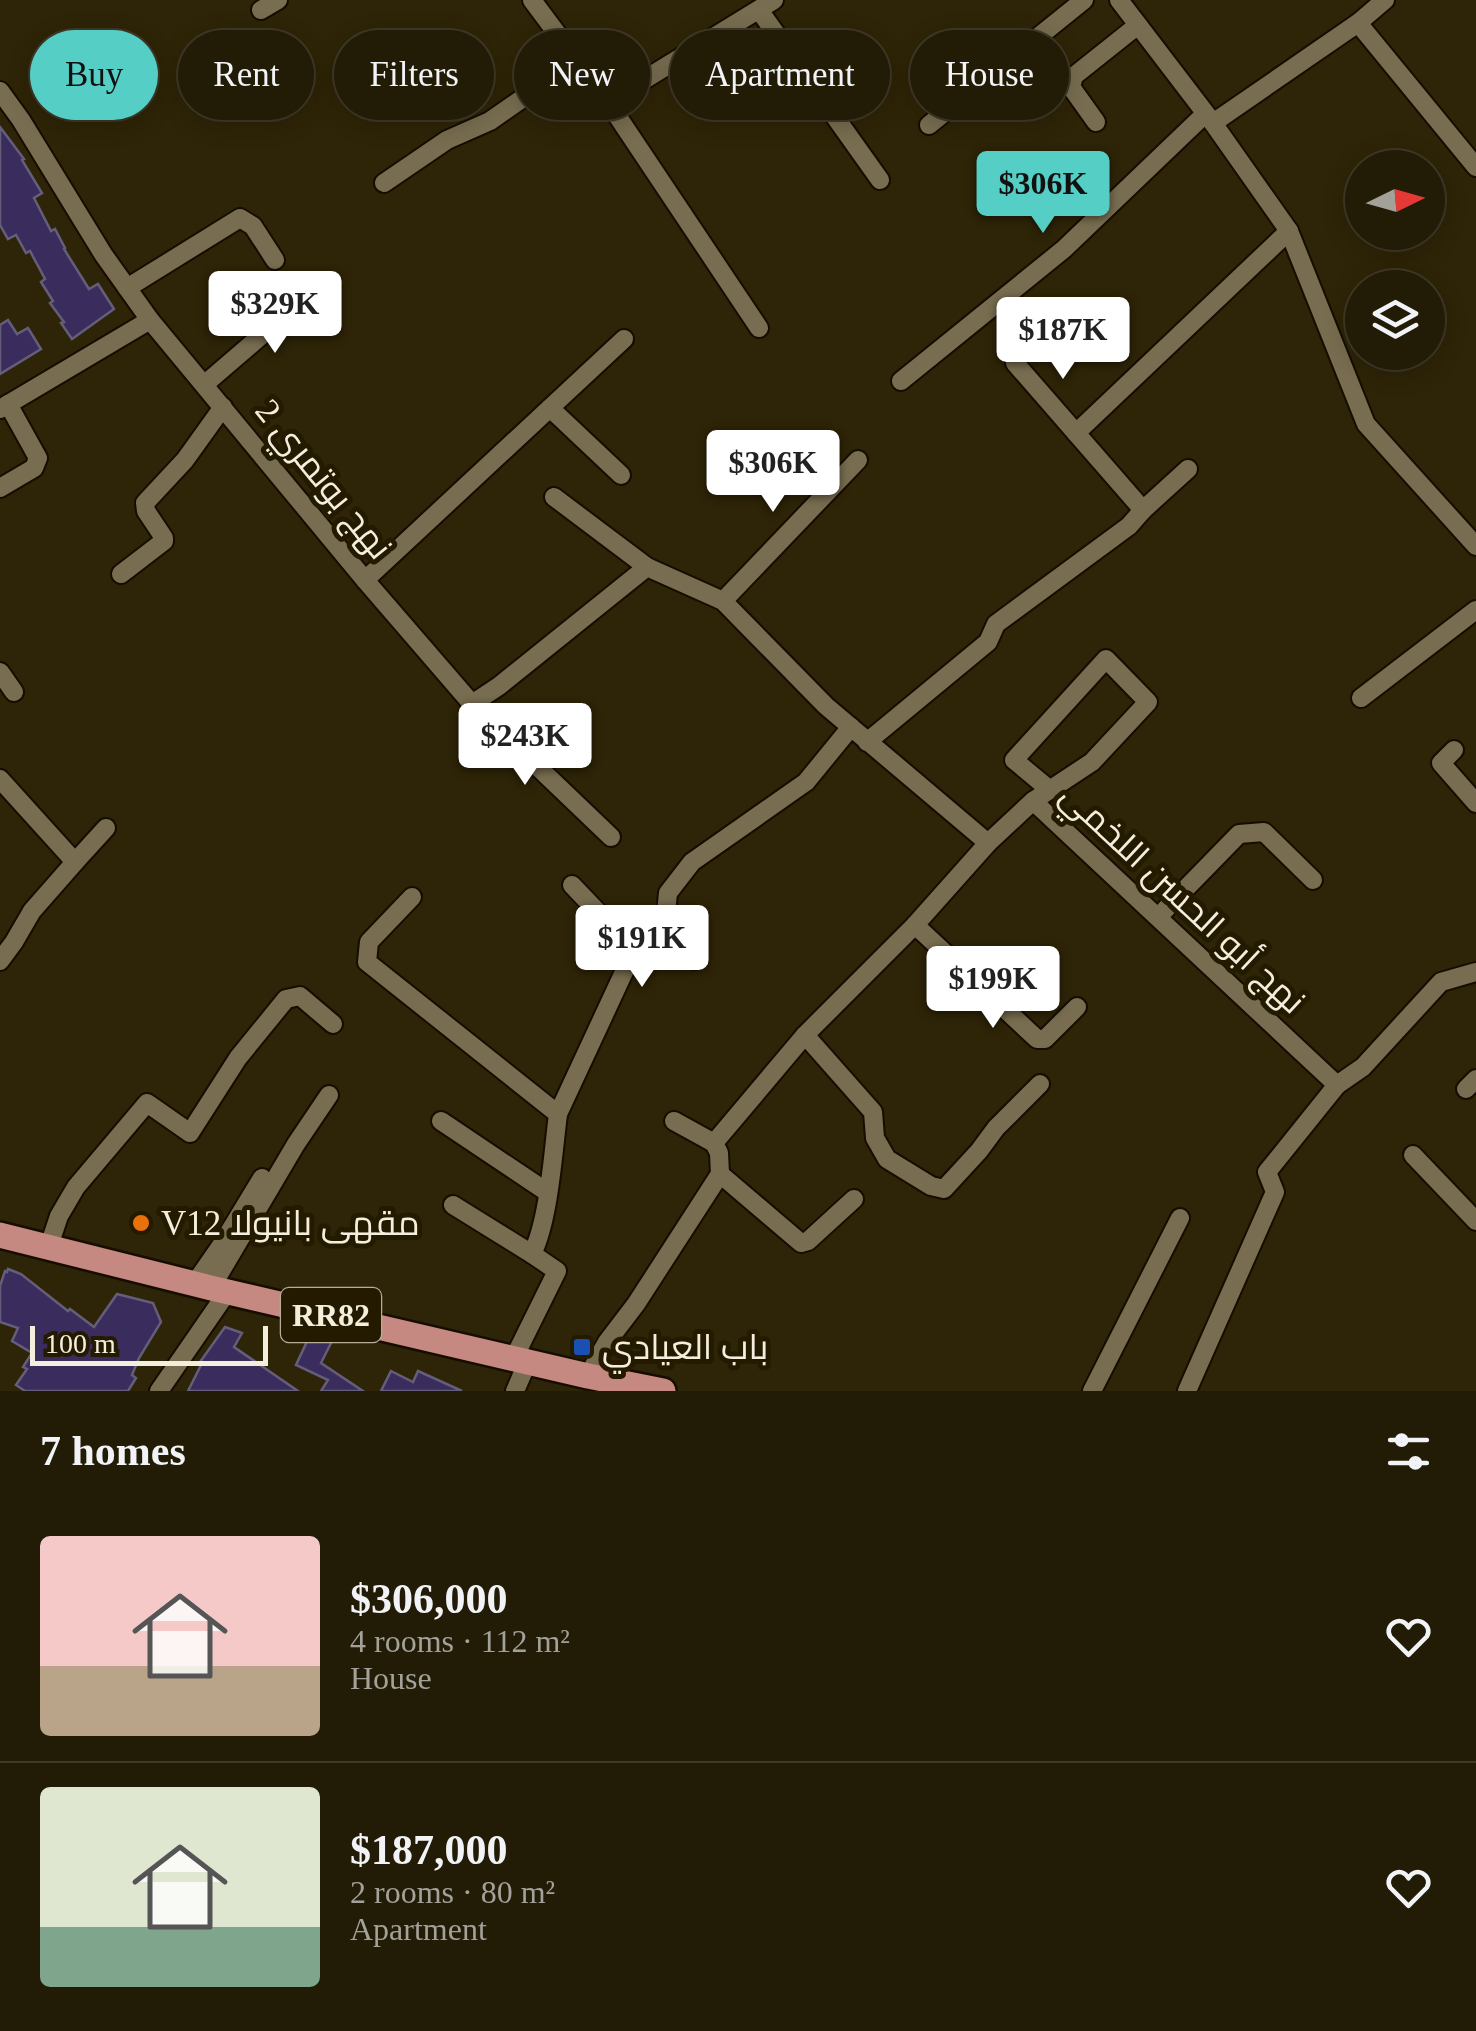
<!DOCTYPE html>
<meta charset="utf-8">
<style>
:root{--surface:#221b05;--page:#2e2813;--text:#f1f3f6;--muted:#a2a19a;--line:#3f3927;--accent:#55cec5}
body{margin:0;font-family:"Times New Roman",Cairo,serif;background:var(--page);color:var(--text);height:100vh;display:flex;flex-direction:column;font-size:38px;white-space:nowrap}
*{box-sizing:border-box;margin:0}
p{font-size:32px;color:var(--muted)}
.icon{flex:none;width:55px;height:55px;fill:none;stroke:currentColor;stroke-width:2;stroke-linecap:round;stroke-linejoin:round}
.map{position:relative;height:1391px;overflow:hidden}
.panel{display:flex;flex-direction:column;background:var(--surface);flex:1}
.panel>*{flex:none}
.guide{position:absolute;left:30px;top:30px;width:1418px;height:90px;display:flex;gap:20px}
.needle{width:65px;rotate:85deg}
.buttons{position:absolute;left:1345px;top:150px;display:grid;gap:20px}
.buttons a{display:grid;place-items:center;width:100px;height:100px;border-radius:50%;background:var(--surface);box-shadow:0 5px 25px #0003,0 0 0 2px var(--line);font-size:50px}
.scale{position:absolute;left:30px;bottom:25px;width:238px;box-sizing:border-box;padding-left:10px;border:5px solid #f4eedd;border-top:0;font-size:28px;line-height:35px;white-space:nowrap;color:#f4eedd;-webkit-text-stroke:8px #241a00;paint-order:stroke}
.price{position:absolute;translate:-50% -85px;padding:0 22px;border-radius:10px;background:#fff;color:#222;font-size:32px;line-height:65px;filter:drop-shadow(0 2px 5px #0008)}
.price::after{content:'';position:absolute;left:50%;top:60px;width:30px;height:22px;margin-left:-15px;background:inherit;clip-path:polygon(0 0,100% 0,50% 100%)}
.price.current{background:var(--accent);color:#111}
ul{padding:0;list-style:none}
li{display:flex;align-items:center;gap:30px;height:250px;padding:0 40px}
li+li{border-top:2px solid var(--line)}
li span{display:grid;place-items:center;flex:none;width:280px;height:200px;border-radius:10px;color:#555}
li>.icon{margin-inline-start:auto}
span .icon{width:120px;height:120px;fill:#fffc;stroke-width:1}
li b{font-size:42px}
h2{display:flex;justify-content:space-between;align-items:center;height:120px;padding:0 40px;font-size:42px}
.chip{padding:0 35px;border-radius:45px;background:var(--surface);box-shadow:0 5px 25px #0003,0 0 0 2px var(--line);font-size:35px;line-height:90px}
.chip.current{background:var(--accent);color:#111}
.map>svg:first-child{display:block}
.building{fill:#3a2c5d;stroke:#645e7b;stroke-width:2.5}
.lines{fill:none;stroke-linecap:round;stroke-linejoin:round}
.minor-casing{stroke:#160d00;stroke-width:22}
.primary-casing{stroke:#160d00;stroke-width:30}
.minor{stroke:#786d50;stroke-width:18}
.primary{stroke:#c68982;stroke-width:25}
.food-dot{fill:#e8710a;stroke:#241a00;stroke-width:4}
.transit-dot{fill:#1a4fb4;stroke:#241a00;stroke-width:4}
.labels{text-anchor:middle;stroke-width:10;stroke-linejoin:round;paint-order:stroke}
.shield{fill:#241a00;stroke:#b6ae9b;stroke-width:2.5}
.shield-label{font-size:32px;font-weight:bold;fill:#f4eedd}
.street-label{font-size:35px;fill:#f4eedd;stroke:#241a00}
.poi-label{font-size:35px;fill:#f4eedd;stroke:#241a00;text-anchor:start}
</style>
<div class="map">
<svg width="1476" height="1391" viewBox="0 0 1476 1391">
<rect width="100%" height="100%" fill="#2e2407"/>
<g class="building">
<path d="M0,127l24,32 -2,1 20,33 -8,5 17,33 4,-2 10,19 -1,1 25,40 9,-5 16,25 -42,30 -11,-16 3,-1 -14,-19 3,-2 -12,-19 4,-3 -15,-28 -4,2 -10,-18 -8,4 -8,-14z"/>
<path d="M8,320l9,14 11,-6 13,21 -41,25v-49z"/>
<path d="M8,1269l13,5 47,37 2,-2 24,18 23,-33 36,9 8,19 -22,36 -7,17 4,3 -8,13h-103l-9,-6 11,-16 -4,-2 9,-14 -20,-12 6,-13 -18,-6v-36l5,-15 2,1z"/>
<path d="M225,1327l17,6 -8,14 64,44h-110l14,-28 -2,-1z"/>
<path d="M311,1333l22,6 -12,24 42,28h-42l7,-11 -32,-15z"/>
<path d="M391,1371l22,11 5,-11 44,20h-81z"/>
</g>
<g class="lines">
<defs>
<g id="minor">
<path d="M532,0l76,102 151,226"/>
<path d="M1119,0l94,123 76,108 77,193 110,122"/>
<path d="M261,10l17,-10"/>
<path d="M759,10l121,170"/>
<path d="M1358,23l118,144"/>
<path d="M0,91l21,29 82,134 47,66 215,260 107,124 139,133"/>
<path d="M608,102l166,-102"/>
<path d="M1096,122l-25,-35 3,-11 64,-51"/>
<path d="M1213,123l145,-100 27,-23"/>
<path d="M929,125l155,-125"/>
<path d="M384,183l63,-43 43,-19 86,-60"/>
<path d="M127,288l113,-70 13,8 22,34"/>
<path d="M1015,363l61,70"/>
<path d="M901,381l163,-132 141,-135"/>
<path d="M205,384l108,-93"/>
<path d="M550,408l71,67"/>
<path d="M0,409l150,-89"/>
<path d="M0,488l34,-20 4,-10 -30,-54"/>
<path d="M554,497l93,70"/>
<path d="M1143,510l45,-41"/>
<path d="M121,574l43,-33v-3l-18,-27 -1,-8 40,-43 38,-53"/>
<path d="M365,580l259,-241"/>
<path d="M723,601l135,-141"/>
<path d="M0,672l14,20"/>
<path d="M1361,698l115,-88"/>
<path d="M472,704l27,-18 148,-119 76,34 103,105 162,137 45,-42 304,284"/>
<path d="M867,742l121,-100 8,-18 133,-98 14,-16 -67,-77 213,-202"/>
<path d="M1454,750l-13,13 35,40"/>
<path d="M0,779l75,83 -43,49 -18,31 -14,19"/>
<path d="M1033,801l59,-39 56,-60 -42,-43 -92,101 36,30"/>
<path d="M75,862l31,-34"/>
<path d="M412,897l-43,45 -2,20 191,152c-5,39 -9,106 -26,140l25,17 -43,87"/>
<path d="M1159,916l80,-82 25,-2 49,48"/>
<path d="M915,925l122,114h8l32,-32"/>
<path d="M694,960l-25,-27 -4,-10 3,-30 24,-31 114,-80 45,-55"/>
<path d="M805,1035l68,77 2,26 12,21 44,27 13,3 35,-38 17,-23 44,-44"/>
<path d="M1466,1089l10,-10"/>
<path d="M558,1114l72,-155 -16,-30 -42,-44"/>
<path d="M441,1121l106,71"/>
<path d="M674,1121l40,22"/>
<path d="M1413,1155l63,66"/>
<path d="M720,1174l81,69 7,-2 46,-42"/>
<path d="M453,1205l79,49"/>
<path d="M49,1246l10,-30 17,-29 71,-84 43,30 48,-75 48,-59 14,-3 33,28"/>
<path d="M195,1283l27,-39 40,-66"/>
<path d="M211,1288l85,-144 33,-49"/>
<path d="M588,1376l19,-34 29,-38 84,-130 -1,-21 -5,-10 91,-108 110,-110 73,-82"/>
<path d="M159,1391l69,-100"/>
<path d="M515,1391l13,-30"/>
<path d="M1092,1391l88,-173"/>
<path d="M1187,1391l88,-199 -8,-20 70,-87 26,-18 78,-85 35,-10"/>
</g>
<path id="primary" d="M0,1235l211,53 377,88 75,15"/>
</defs>
<use href="#minor" class="minor-casing"/>
<use href="#primary" class="primary-casing"/>
<use href="#minor" class="minor"/>
<use href="#primary" class="primary"/>
</g>
<circle class="food-dot" cx="141" cy="1223" r="10"/>
<rect class="transit-dot" x="572" y="1337" width="20" height="20" rx="5"/>
<g class="labels">
<rect class="shield" x="281" y="1288" width="100" height="54" rx="8"/>
<g class="shield-label">
<text x="331" y="1326">RR82</text>
</g>
<g class="street-label">
<text transform="translate(324 479) rotate(51)" y="12">نهج بوتمري 2</text>
<text transform="translate(1183 898) rotate(43)" y="12">نهج أبو الحسن اللخمي</text>
</g>
<g class="poi-label">
<text x="161" y="1235">V12 مقهى بانيولا</text>
<text x="602" y="1359">باب العيادي</text>
</g>
</g>
</svg>
<div class="buttons">
<a><svg class="needle" viewBox="-14 -14 28 28"><path d="M0-13l5 13h-10z" fill="#e53935"/><path d="M0 13l5-13h-10z" fill="#a2a19a"/></svg></a>
<a><svg class="icon" aria-label="layers" viewBox="0 0 24 24"><path d="M12 4l9 5-9 5-9-5zM3 14l9 5 9-5"/></svg></a>
</div>
<div class="scale">100 m</div>
<b class="price current" style="left:1043px;top:236px">$306K</b>
<b class="price" style="left:275px;top:356px">$329K</b>
<b class="price" style="left:1063px;top:382px">$187K</b>
<b class="price" style="left:773px;top:515px">$306K</b>
<b class="price" style="left:525px;top:788px">$243K</b>
<b class="price" style="left:642px;top:990px">$191K</b>
<b class="price" style="left:993px;top:1031px">$199K</b>
<div class="guide">
<a class="chip current">Buy</a>
<a class="chip">Rent</a>
<a class="chip">Filters</a>
<a class="chip">New</a>
<a class="chip">Apartment</a>
<a class="chip">House</a>
</div>
</div>
<section class="panel">
<h2>7 homes<svg class="icon" aria-label="filters" viewBox="0 0 24 24"><path d="M4 7h16M4 17h16"/><circle cx="9" cy="7" r="2"/><circle cx="15" cy="17" r="2"/></svg></h2>
<ul>
<li><span style="background:linear-gradient(#f6c9c9 65%,#b9a48a 0)"><svg class="icon" aria-label="home" viewBox="0 0 24 24"><path d="M3 11l9-7 9 7M6 9v11h12V9"/></svg></span><div><b>$306,000</b><p>4 rooms · 112 m²</p><p>House</p></div><svg class="icon" aria-label="heart" viewBox="0 0 24 24"><path d="M12 20l-8-8c-3-5 5-10 8-4 3-6 11-1 8 4z"/></svg></li>
<li><span style="background:linear-gradient(#dfe7d0 70%,#7fa58c 0)"><svg class="icon" aria-label="home" viewBox="0 0 24 24"><path d="M3 11l9-7 9 7M6 9v11h12V9"/></svg></span><div><b>$187,000</b><p>2 rooms · 80 m²</p><p>Apartment</p></div><svg class="icon" aria-label="heart" viewBox="0 0 24 24"><path d="M12 20l-8-8c-3-5 5-10 8-4 3-6 11-1 8 4z"/></svg></li>
</ul>
</section>
